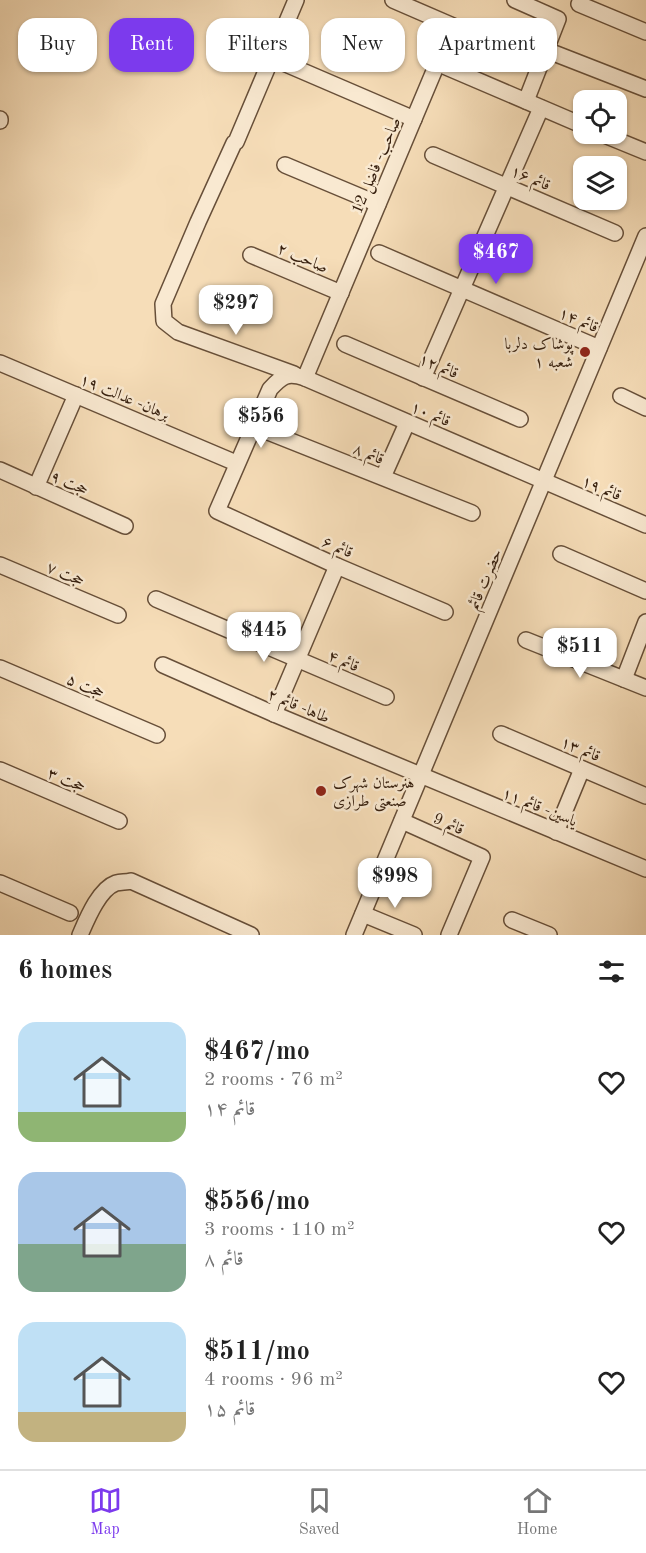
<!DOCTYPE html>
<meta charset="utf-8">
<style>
:root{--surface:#fff;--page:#f6f6f6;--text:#222;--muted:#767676;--line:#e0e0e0;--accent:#7c3aed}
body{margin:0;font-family:"Old Standard TT",Amiri,serif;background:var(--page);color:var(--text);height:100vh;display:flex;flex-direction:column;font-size:22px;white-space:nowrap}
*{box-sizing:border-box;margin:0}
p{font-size:20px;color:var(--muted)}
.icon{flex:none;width:33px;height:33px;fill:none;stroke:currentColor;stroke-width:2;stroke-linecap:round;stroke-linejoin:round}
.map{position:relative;height:935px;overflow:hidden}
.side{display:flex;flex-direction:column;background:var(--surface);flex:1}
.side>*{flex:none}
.banner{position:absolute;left:18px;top:18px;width:610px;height:54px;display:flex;gap:12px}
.fabs{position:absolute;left:573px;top:90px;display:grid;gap:12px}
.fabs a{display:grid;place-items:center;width:54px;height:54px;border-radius:12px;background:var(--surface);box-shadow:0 2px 4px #0004;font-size:30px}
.price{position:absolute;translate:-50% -51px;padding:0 14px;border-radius:12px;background:#fff;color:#222;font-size:20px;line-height:39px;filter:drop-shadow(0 2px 3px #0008)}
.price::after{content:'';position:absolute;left:50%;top:36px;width:18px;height:14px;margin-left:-9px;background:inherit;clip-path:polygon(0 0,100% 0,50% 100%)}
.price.active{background:var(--accent);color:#fff}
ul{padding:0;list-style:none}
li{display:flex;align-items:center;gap:18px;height:150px;padding:0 18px}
li span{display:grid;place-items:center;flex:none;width:168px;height:120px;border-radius:18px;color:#555}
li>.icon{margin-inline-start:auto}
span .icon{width:72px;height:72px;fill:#fffc;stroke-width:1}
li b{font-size:26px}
h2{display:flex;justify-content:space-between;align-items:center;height:72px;padding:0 18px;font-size:26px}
.tag{padding:0 21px;border-radius:18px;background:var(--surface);box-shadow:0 2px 4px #0004;font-size:21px;line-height:54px}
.tag.active{background:var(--accent);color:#fff}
.menu{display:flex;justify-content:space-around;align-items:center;height:84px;border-top:2px solid var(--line);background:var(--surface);font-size:16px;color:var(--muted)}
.menu a{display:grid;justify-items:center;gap:3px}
.menu .active{color:var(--accent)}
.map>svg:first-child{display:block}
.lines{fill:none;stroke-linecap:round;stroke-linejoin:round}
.minor-casing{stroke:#674f39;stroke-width:18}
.minor{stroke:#f9e9d1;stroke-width:15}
.poi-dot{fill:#8f2418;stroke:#f9e9d1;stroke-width:2}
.labels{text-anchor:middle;stroke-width:5;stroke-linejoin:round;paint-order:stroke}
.street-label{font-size:16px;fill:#37200f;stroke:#f9e9d1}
.poi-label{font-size:16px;fill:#37200f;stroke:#f9e9d1;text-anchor:end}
</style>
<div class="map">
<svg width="646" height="935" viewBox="0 0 646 935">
<rect width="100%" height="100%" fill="#f6ddb8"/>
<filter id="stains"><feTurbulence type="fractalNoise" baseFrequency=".00333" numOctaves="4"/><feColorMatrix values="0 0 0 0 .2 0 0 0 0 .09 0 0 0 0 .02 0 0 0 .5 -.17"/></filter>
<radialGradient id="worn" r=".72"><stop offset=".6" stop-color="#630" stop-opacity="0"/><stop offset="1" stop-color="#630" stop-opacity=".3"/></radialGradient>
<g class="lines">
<defs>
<g id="minor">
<path d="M515,0l43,19 -32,82"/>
<path d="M581,0l-2,4 67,28"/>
<path d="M546,50l100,39"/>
<path d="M272,58l142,61"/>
<path d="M437,63l147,63"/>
<path d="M0,121v-2"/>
<path d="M602,134l44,18"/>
<path d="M433,155l182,78"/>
<path d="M285,165l93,39"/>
<path d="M379,253l220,95"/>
<path d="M251,255l90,38"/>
<path d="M345,344l175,75"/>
<path d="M0,363l236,100"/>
<path d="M294,374l-116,-42 -14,-11 -1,-17 35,-82 36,-79 2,-1 60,-142"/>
<path d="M305,378l148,-352 -60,-26"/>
<path d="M423,378l118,-270"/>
<path d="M621,396l25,12"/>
<path d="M253,426l219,87"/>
<path d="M0,470l125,56"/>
<path d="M383,477l24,-54"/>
<path d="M36,487l40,-92"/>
<path d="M561,554l85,37"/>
<path d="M0,565l118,50"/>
<path d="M156,599l230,98"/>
<path d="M445,612l-108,-46 -120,-55 53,-122c12,-13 17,-17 35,-11l341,147"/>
<path d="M526,640l120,48"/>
<path d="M163,665l111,49 372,155"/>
<path d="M0,668l157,67"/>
<path d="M624,679l22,-57"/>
<path d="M274,714l63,-148"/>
<path d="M501,734l145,62"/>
<path d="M0,770l119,51"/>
<path d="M402,821l80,36 -33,78"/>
<path d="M556,832l26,-63"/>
<path d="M0,883l70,30"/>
<path d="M363,914l51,21"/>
<path d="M512,920l37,15"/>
<path d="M80,935c7,-16 19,-46 36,-52 5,-1 11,-1 15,-2l120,54"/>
<path d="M354,935l292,-699"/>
</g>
</defs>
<use href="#minor" class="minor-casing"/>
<use href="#minor" class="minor"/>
</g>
<g class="poi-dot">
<circle cx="585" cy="352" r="6"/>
<circle cx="321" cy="791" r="6"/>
</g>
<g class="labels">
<g class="street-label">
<text transform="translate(375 165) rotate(-67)" y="6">صاحب- فاضل 12</text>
<text transform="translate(531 177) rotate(23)" y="6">قائم ۱۶</text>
<text transform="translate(303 257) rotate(23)" y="6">صاحب ۲</text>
<text transform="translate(579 319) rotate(23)" y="6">قائم ۱۴</text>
<text transform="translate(439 365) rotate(23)" y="6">قائم ۱۲</text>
<text transform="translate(125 396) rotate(23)" y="6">برهان- عدالت ۱۹</text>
<text transform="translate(431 413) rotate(23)" y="6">قائم ۱۰</text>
<text transform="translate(369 453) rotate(22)" y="6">قائم ۸</text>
<text transform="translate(70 482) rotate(24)" y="6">حجت ۹</text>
<text transform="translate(602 487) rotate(23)" y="6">قائم ۱۹</text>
<text transform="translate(338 546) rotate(24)" y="6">قائم ۶</text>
<text transform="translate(66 573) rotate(23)" y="6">حجت ۷</text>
<text transform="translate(484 579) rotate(-67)" y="6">حضرت قائم</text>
<text transform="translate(344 660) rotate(23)" y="6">قائم ۴</text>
<text transform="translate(86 685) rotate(23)" y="6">حجت ۵</text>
<text transform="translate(299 705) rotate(23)" y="6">طاها- قائم ۲</text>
<text transform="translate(581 748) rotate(23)" y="6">قائم ۱۳</text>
<text transform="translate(67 779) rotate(23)" y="6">حجت ۳</text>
<text transform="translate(540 806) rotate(22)" y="6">یاسین- قائم ۱۱</text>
<text transform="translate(449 823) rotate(24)" y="6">قائم 9</text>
</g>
<g class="poi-label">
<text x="573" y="349">پوشاک دلربا<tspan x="573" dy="18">شعبه ۱</tspan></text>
<text x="333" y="788" text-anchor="start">هنرستان شهرک<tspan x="333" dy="18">صنعتی طرازی</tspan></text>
</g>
</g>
<rect width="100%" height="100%" filter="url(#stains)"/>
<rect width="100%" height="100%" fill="url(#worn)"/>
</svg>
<div class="fabs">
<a><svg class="icon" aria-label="locate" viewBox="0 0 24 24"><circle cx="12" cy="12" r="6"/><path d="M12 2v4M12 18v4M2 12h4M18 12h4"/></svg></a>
<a><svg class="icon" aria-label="layers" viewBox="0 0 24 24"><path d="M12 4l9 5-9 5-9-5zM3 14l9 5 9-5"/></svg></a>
</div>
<b class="price active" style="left:496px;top:285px">$467</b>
<b class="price" style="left:236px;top:336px">$297</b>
<b class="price" style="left:261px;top:449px">$556</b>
<b class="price" style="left:264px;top:663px">$445</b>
<b class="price" style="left:580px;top:679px">$511</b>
<b class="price" style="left:395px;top:909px">$998</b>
<div class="banner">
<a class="tag">Buy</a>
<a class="tag active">Rent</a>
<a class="tag">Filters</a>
<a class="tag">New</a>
<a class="tag">Apartment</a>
</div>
</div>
<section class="side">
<h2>6 homes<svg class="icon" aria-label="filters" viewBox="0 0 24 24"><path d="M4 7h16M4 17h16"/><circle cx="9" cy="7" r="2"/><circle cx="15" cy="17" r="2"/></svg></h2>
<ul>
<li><span style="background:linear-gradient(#bfe0f5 75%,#8fb573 0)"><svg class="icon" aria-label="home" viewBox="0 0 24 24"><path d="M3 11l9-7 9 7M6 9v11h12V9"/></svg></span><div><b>$467/mo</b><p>2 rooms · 76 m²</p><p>قائم ۱۴</p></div><svg class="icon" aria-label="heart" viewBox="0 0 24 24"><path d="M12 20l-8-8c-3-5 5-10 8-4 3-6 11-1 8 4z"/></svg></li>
<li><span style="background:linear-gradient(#a9c7e8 60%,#7fa58c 0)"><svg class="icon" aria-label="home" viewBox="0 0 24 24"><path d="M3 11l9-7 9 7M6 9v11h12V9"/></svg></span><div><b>$556/mo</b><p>3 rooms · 110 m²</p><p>قائم ۸</p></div><svg class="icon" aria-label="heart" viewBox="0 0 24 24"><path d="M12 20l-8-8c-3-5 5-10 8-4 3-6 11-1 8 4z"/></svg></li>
<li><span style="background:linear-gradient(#bfe0f5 75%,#c2b280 0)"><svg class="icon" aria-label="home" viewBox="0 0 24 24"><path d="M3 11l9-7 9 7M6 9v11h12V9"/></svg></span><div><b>$511/mo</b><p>4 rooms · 96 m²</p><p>قائم ۱۵</p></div><svg class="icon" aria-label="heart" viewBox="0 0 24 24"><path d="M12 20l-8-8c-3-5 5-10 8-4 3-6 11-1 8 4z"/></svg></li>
</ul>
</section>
<nav class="menu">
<a class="active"><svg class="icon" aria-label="map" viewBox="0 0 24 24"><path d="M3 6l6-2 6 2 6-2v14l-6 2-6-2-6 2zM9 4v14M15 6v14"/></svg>Map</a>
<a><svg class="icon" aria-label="saved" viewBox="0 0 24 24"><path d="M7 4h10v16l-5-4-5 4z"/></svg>Saved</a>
<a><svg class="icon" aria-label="home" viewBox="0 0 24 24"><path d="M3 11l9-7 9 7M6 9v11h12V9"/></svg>Home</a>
</nav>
